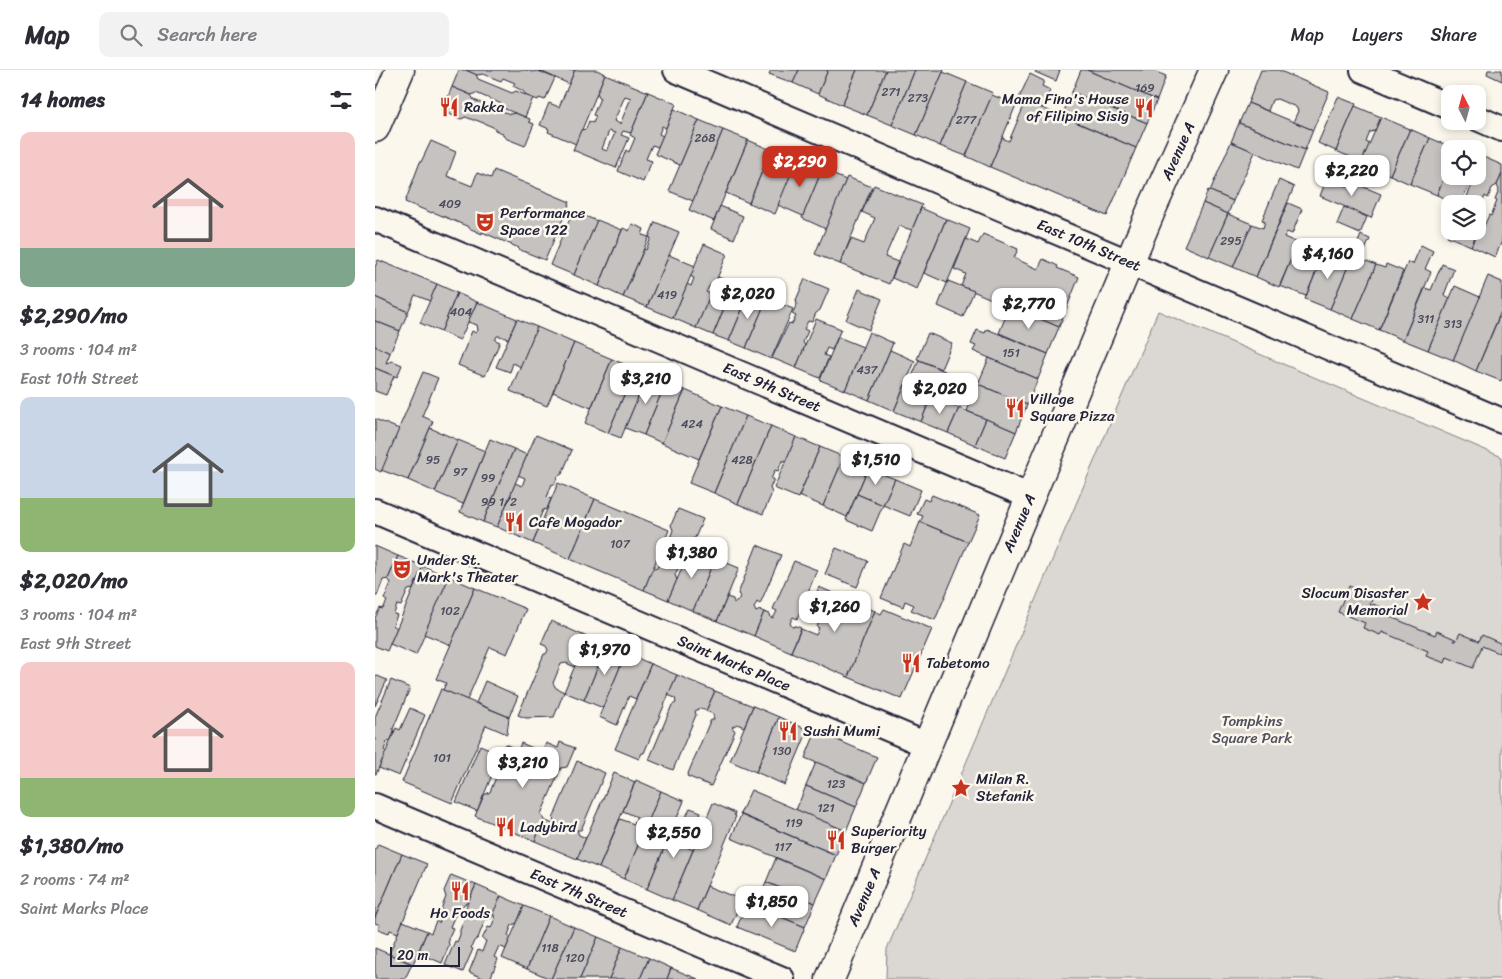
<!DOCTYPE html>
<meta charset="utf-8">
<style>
:root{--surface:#fff;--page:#f2f2f3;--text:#2b2b33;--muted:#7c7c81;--line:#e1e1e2;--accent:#c8321e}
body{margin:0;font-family:Sriracha,sans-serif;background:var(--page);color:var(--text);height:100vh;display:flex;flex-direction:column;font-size:19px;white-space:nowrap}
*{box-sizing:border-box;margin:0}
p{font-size:16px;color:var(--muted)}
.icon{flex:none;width:28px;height:28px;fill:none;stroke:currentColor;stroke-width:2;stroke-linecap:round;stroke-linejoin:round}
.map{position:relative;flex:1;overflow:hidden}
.panel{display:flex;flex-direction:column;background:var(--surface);width:375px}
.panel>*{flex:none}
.needle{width:32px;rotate:354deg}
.buttons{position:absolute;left:1066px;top:15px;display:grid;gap:10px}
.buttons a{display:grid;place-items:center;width:45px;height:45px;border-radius:10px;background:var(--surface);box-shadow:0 2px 8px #0003;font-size:25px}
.scale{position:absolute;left:15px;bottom:12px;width:70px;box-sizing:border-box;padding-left:5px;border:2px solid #22223b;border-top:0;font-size:14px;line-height:18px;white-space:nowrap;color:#22223b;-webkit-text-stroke:4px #fbf7ec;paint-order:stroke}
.price{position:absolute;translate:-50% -42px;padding:0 11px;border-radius:10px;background:#fff;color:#222;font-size:16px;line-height:32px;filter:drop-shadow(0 1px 2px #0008)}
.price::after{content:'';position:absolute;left:50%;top:30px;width:15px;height:11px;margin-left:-8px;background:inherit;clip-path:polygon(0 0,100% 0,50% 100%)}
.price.active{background:var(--accent);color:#fff}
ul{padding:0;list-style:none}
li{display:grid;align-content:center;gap:10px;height:265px;padding:0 20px}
li span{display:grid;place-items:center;height:155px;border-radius:10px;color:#555}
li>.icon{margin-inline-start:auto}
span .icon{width:90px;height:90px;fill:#fffc;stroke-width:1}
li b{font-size:21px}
h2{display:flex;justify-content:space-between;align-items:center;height:60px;padding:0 20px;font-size:21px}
header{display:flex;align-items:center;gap:30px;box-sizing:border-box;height:70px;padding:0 25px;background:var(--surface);border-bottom:1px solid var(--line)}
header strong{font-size:24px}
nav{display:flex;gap:28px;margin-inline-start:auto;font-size:18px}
.search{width:350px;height:45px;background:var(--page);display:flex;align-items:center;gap:12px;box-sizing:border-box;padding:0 18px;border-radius:10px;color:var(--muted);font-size:19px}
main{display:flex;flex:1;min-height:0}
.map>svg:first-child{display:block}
.green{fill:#dbd8d3;stroke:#7e7d87}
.building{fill:#c6c2c0;stroke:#22223b;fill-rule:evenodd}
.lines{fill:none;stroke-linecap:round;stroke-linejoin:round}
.street-casing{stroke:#22223b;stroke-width:28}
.secondary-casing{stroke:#22223b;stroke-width:31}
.primary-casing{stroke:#22223b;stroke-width:31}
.street{stroke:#fbf7ec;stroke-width:24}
.secondary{stroke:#fbf7ec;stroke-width:28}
.primary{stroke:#fbf7ec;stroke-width:28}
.labels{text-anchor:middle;stroke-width:5;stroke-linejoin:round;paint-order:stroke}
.number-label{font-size:12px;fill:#4b4a5c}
.poi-label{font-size:15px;fill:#22223b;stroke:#fbf7ec;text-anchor:start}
.street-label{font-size:15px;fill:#22223b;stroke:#fbf7ec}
.park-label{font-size:15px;fill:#505061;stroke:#fbf7ec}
</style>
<header>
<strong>Map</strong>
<div class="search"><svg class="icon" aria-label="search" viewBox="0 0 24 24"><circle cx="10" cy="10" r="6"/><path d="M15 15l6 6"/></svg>Search here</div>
<nav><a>Map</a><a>Layers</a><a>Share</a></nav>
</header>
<main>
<section class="panel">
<h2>14 homes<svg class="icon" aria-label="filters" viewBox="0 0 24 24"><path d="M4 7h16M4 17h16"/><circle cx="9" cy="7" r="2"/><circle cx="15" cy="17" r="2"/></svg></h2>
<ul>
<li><span style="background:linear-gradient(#f6c9c9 75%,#7fa58c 0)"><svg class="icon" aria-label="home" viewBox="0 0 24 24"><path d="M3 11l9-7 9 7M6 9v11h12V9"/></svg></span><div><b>$2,290/mo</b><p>3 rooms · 104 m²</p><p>East 10th Street</p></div></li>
<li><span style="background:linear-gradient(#c9d6e8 65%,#8fb573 0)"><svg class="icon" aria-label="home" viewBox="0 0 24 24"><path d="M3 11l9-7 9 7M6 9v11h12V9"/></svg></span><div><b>$2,020/mo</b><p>3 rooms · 104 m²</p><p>East 9th Street</p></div></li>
<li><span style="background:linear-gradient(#f6c9c9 75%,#8fb573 0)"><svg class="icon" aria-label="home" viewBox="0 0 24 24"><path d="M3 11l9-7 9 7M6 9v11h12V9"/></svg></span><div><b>$1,380/mo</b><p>2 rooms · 74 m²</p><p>Saint Marks Place</p></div></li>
</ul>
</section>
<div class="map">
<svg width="1127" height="909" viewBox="0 0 1127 909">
<rect width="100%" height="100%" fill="#fbf7ec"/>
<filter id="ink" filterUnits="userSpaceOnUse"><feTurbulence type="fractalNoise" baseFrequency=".02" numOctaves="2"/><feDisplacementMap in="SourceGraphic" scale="10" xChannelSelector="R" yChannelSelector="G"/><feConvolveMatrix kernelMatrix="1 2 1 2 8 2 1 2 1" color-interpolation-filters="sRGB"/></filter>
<g filter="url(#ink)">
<path class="green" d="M783,241l344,146v522h-616l1,-30z"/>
<g class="building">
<path d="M84,0h7l10,4 2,5 34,14 4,-2 17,7 -8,19 -20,-8 -1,-4 -28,-12 -5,2 -19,-8z"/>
<path d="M91,0h61l5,2 6,-1 17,7 -10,22 -6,-2 -1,2 -11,-4 -4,-5 -10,-5 2,-3 -12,-5 -2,3 -18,-7 -6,1z"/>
<path d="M163,0h37l-6,14z"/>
<path d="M200,0h22l8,4 -29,70 -28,-12 1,-3 -9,-4 9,-22 10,4z"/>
<path d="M396,0h28l-6,13 -24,-9z"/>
<path d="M424,0h29l-10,24 -25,-11z"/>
<path d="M453,0h29l-15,35 -24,-11z"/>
<path d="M482,0h29l-19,45 -25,-10z"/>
<path d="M511,0h29l-23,55 -25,-10z"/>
<path d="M540,0h29l-28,65 -24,-10z"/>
<path d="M661,0h24l-4,11 -21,-9z"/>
<path d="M706,0h6l70,30 -10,23 -75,-31z"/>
<path d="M712,0h64l15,6 -9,24z"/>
<path d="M886,0h17l51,22 -16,38 -20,-8 5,-11 -2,-4 -19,-8 -5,1 -4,11 -20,-8z"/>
<path d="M1113,0h14v11l-15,-7z"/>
<path d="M568,2l24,10 -27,64 -24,-11z"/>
<path d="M230,4l43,18 -17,41 -8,-2 -2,4 8,3 -13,30 -43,-18 8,-20 5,-1 3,-8 4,2 3,-7 -3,-1 7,-17 -3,-5zM250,26l6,2 -11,26 -6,-3zM234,61l6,2 -8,18 -5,-2z"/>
<path d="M655,4l14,7 -2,5 8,4 -7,18 -24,-10z"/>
<path d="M592,12l26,11 -27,63 -26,-10z"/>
<path d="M77,17l19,8 3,5 17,7 1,3 7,3 3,-2 8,3 5,-1 15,6 -1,3 5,2 -9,22 -20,-8 -3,-5 -7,-3 -2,-3 -17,-7h-3l-7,-3 -5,2 -19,-8z"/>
<path d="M273,22l28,12 -10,24 -4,-2 -3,8 4,2 -5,11 -6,-2 -6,14 6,2 -9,21 -25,-11 8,-21 3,2 6,-14 -5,-3z"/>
<path d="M697,22l75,31 -11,25 -74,-32z"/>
<path d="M617,25l24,10 -26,62 -24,-11z"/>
<path d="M963,27l18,7 -20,47 -18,-8z"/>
<path d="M651,31l110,47 -29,68 -117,-49 12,-29 7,3z"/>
<path d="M873,33l65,27 -8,20 -66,-27z"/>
<path d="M980,36l26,11 -6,14 -5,1 -4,10 4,2 -8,18 -26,-11z"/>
<path d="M299,39l25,11 -19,45 -25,-11z"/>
<path d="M1006,47l29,12 -20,46 -29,-12z"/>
<path d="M324,50l24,10 -30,71 -24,-10z"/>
<path d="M864,53l66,27 -8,20 -66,-28z"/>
<path d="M1035,59l20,9 -20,46 -20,-9z"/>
<path d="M348,60l25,10 -34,81 -25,-11z"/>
<path d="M1055,68l26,11h-6v13l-13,33 -27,-11z"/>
<path d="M373,70l23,10 -22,53 -23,-10z"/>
<path d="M56,71l25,11 -9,24 25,10 5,-13 14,5 3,-8 76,32 -10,24 6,2 -4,10 -6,-3 -11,25 -27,-11 1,-1 -37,-16v2l-13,-6v-1l-36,-15 -1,1 -27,-11 15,-40h1z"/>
<path d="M856,72l24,10 -22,49 -23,-10z"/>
<path d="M396,80l26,11 -22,53 -26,-11z"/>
<path d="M1106,86l21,9v9l-5,11 -5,3 -4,10 -3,-2 -6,15 3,1 -5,10v-18h-9l1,-3 -3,-2 8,-19v-4h3v-12z"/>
<path d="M422,89l25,11 -19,46 -25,-11z"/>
<path d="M1075,92v14h22l-11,28h-3l-21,-9z"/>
<path d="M447,100l24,10 -20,49 -24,-11z"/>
<path d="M1127,104v67l-7,16 -24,-11 8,-18 5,-2 5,-11 2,1 6,-15 -2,-1 4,-10 -2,-5z"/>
<path d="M472,107l25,10 -32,77 -25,-10z"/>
<path d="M952,108l25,10 2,-5 27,11 -10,24 -51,-22z"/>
<path d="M904,110l15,7 -38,90 -23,-10 19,-43 11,4 2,-7 -3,-1z"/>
<path d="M499,115l48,20 -10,25 -13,-4 -5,10 -9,21 13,5 -9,22 -49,-20 11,-25 13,5 11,-26 -13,-6z"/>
<path d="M833,120l25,11 -5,13 -25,-11z"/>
<path d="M828,133l25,11 -19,43 -25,-11z"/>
<path d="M913,133l14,6 -10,25 -5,-2 -3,5 14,6 -19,44 -23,-10z"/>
<path d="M345,136l23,10 -9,23 -23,-10z"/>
<path d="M969,137l23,10 -7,17 -23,-10z"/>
<path d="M546,138l25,11 -29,70 -25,-11z"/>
<path d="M198,141l24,10 -23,54 -24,-10z"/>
<path d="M853,144l24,10 -19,43 -24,-10z"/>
<path d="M571,149l24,10 -23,54 -23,-10z"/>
<path d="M222,150l25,10 -23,56 -25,-11z"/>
<path d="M280,152l24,10 -32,75 -24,-10 21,-48 2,1 5,-12 -2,-1z"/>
<path d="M257,154l12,5 -2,6 7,2 -26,60 -24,-11 24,-58 6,3z"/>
<path d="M1102,154l2,4 -8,18 -24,-10 3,-7v2h27z"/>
<path d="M608,164l35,15 -4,9 24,11 5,-10 15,7 -1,2 22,9 -20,50 -45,-19 5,-9 -19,-8 -4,10 -35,-15 5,-12 -12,-5 12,-30 12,5z"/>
<path d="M986,165l9,4 -9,20 15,6 -23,54 -23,-10z"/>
<path d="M923,172l26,11 -18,43 -26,-10z"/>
<path d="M329,174l23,10 -13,32 -4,-1 -4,7 5,2 -15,34 -23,-10 14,-34 4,2 3,-8 -4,-2z"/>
<path d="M1046,175l12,6 -8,18 6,3 -28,68 -24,-10 29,-68 5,2z"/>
<path d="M951,178l6,2 -2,6 12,5 2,-5 7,3 -21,50 -25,-10z"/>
<path d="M294,185l26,11 -22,52 -26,-11z"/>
<path d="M3,190l59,24 -7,17 -15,-6 -7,17 -33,-15v-30z"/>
<path d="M1011,194l17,7 -24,59 -26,-11 23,-54 9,3z"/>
<path d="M1067,194l12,5 -10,26 6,3 -22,52 -25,-10 22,-52 6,2z"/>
<path d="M1113,206l14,6v27l-26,62 -23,-11z"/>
<path d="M343,207l16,7 -21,51 -17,-7z"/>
<path d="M430,209l24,10 -9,21 -4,3 -4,9 -4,-1 -4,8 4,2 -5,11 2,4 -9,22 -24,-10 17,-35 3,1 4,-8 -4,-2 5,-10 -1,-4z"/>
<path d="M573,211l26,10 -11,26 -25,-11z"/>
<path d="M62,214l20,9 -16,39 -21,-9z"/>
<path d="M359,214l16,7 -21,50 -16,-6z"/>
<path d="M1080,216l25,11 -27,63 -25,-10z"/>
<path d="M484,219l23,10 -13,31 -23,-10z"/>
<path d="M375,221l17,7 -21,50 -17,-7z"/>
<path d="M82,223l20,9 -17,38 -19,-8z"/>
<path d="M0,227l33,15 -8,19 -25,-10z"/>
<path d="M392,228l26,11 -22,50 -25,-11z"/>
<path d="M102,232l40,17 -9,20 -8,-3h-3l-2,4 5,2 -15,34 -27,-11 14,-34 4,2 2,-3 -1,-5 -9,-3z"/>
<path d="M635,236l49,21 -11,27 -49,-21z"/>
<path d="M1124,247l3,1v60l-1,3 -25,-10z"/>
<path d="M142,249l20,8 -16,40 -8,-4 -3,9 -14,-5z"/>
<path d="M441,249l25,10 -9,21 -5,-2 -3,7 5,2 -9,21 -24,-10z"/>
<path d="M0,251l25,10 -10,22 -15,-7z"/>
<path d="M162,257l37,16 -27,63 -37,-15z"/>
<path d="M612,259l61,25 -10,25 -65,-28 3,-5 -5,-2 6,-14 8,3z"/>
<path d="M494,262l24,11 -24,57 -24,-10z"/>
<path d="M553,263l24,10 -11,26 -24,-10z"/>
<path d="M463,267l25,10 -18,43 -25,-10z"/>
<path d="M199,273l38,16 -21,49 -38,-16z"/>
<path d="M0,276l15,7 -4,10 7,-2 9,4 -5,12 -22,-9z"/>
<path d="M515,280l25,11 -21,50 -25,-11z"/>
<path d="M614,288l49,21 -11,26 -49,-21z"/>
<path d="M237,289l23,10 -27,64 -23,-10z"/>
<path d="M544,290l26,11 -11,26 -26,-11z"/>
<path d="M0,298l19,8 -8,19 -11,-4z"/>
<path d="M260,299l13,5 -27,64 -13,-5z"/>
<path d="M48,302l15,6 -16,38 11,5 -25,59 -27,-10z"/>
<path d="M273,304l18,8 -22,53 -19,-7z"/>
<path d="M291,312l19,8 -23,53 -18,-8z"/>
<path d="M603,314l49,21 -11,27 -49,-21z"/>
<path d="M530,315l26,12 -10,25 -27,-11z"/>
<path d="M310,320l37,16 -23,53 -37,-16z"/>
<path d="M556,327l28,11 -11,25 -27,-11z"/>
<path d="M347,336l24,10 -32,77 -25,-10z"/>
<path d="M584,338l27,11 -11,26 -27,-12z"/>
<path d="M371,346l25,10 -33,78 -24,-11z"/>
<path d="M0,349l24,10 -18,43 -6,-3z"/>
<path d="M611,349l30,13 -11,26 -30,-13z"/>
<path d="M396,356l25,11 -10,24h-4l-4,10 -3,-1 -4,9h3l-4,9 2,5 -9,21 -25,-10z"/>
<path d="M55,358l28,12 -23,52 -27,-12z"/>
<path d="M161,365l36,15 -10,24 -4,2 -4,9 -2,-1 -5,13 4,2 -4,10 -4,1 -7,17 3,1 -6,15 -36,-16 18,-44 7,3 3,-8 -7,-3z"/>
<path d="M421,367l24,10 -22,51 -24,-10z"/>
<path d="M115,369l24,10 -31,73 -23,-10z"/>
<path d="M83,370l27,11 -22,53 -28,-12z"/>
<path d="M445,377l24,10 -21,49 -24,-10z"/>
<path d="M139,379l13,6 -30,72 -14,-5z"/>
<path d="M469,387l24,11 -21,49 -24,-11z"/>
<path d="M493,398l27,11 -12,26 -26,-11z"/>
<path d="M520,409l26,11 -11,26 -27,-11z"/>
<path d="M183,413l37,16 -25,60 -37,-16z"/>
<path d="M482,424l26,11 -11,26 -26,-11z"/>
<path d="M557,425l48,20 -12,27 -48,-20 3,-6 -6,-2 7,-15 5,2z"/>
<path d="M220,429l74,31 -25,60 -74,-31z"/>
<path d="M303,439l25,10 -8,19 -5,2 -9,19h1l-7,16 2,5 -9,20 -24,-10 8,-20 5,-2 8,-19 2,1 3,-6 -1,-3 4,-11 -2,-5z"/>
<path d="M545,452l48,20 -33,78 -24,-10 3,-5 -9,-4 -2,6 -22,-9 23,-54 6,3z"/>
<path d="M382,475l24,10 -21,49 -3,-2 -3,6 2,4 4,-2 4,2 -10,24 -37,-15 10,-24 6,2 1,4 4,-2 2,-5 -2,-2z"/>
<path d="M0,476l23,10 -10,23 -5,1 -6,16h-2z"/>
<path d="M316,478l24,10 -22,53 -25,-11z"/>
<path d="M461,478l32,13 -11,26 -32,-13z"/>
<path d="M23,486l25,10 -10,23 -5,1 -7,16 -4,-1 -3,9 3,1 -4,10 4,3 -10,23 -12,-5v-28l5,-10 3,1 4,-8 -3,-2 7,-16 -3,-4z"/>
<path d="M340,488l24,10 -22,53 -24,-10z"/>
<path d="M419,491l23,9 -20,49 -4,-2 -3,6 2,4 4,-1 5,2 -10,24 -37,-16 10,-24 6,2 1,4 3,-1 3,-6 -4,-2z"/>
<path d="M48,496l26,11 -33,78 -26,-11z"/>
<path d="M74,507l26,11 -24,57 -27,-11z"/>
<path d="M974,516l24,10 -3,9 2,1 1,-2 17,7 -2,5 47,19 2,-4 18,8 -1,2h2l4,-8 19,8 3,-6 20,9v1l-3,8 -17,-7 -9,22 -26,-11 -2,6 -19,-7 2,-5 -46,-19 -2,3 -17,-7 2,-5 -27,-11z"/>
<path d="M444,517l56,24 -27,66 -57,-25 10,-23 15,6 3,-7 -2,-1 7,-17 -13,-5z"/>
<path d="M100,518l51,21 -19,45 -17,-7 -23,53 -24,-10 3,-7 -10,-4z"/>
<path d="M509,539l48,20 -30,70 -54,-22 27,-66 6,3z"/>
<path d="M176,551l36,16 -12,30 -9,-4 -5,1 -8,19 3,5 8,4 -10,25 -28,1 -8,-3 26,-61h2l2,-4 -2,-4 -5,-2z"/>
<path d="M212,567l20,8 -23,55 -20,-8z"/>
<path d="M232,575l19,8 -23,55 -19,-8z"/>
<path d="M251,583l25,11 -15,35 -7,-3 -12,29 -18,-8z"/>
<path d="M276,594l26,11 -33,78h-2l-3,6 -24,-10z"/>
<path d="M0,605l12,5 -12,26z"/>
<path d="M302,605l38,16 -9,20 -6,-3 -5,3 1,4 -23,55 -24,-10 23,-55 4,-2 -1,-5 -7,-3z"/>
<path d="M16,610l19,8 -17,41 1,4 -4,8 -3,1 -3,8 2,2 -10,22h-1v-57z"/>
<path d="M110,611l33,15 -9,21 -33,-14z"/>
<path d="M66,619l68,28 -2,17 -21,-9 -34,78 -50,-21z"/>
<path d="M340,621l38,15 -9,21 -7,-3 -5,3 3,4 -24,55 -24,-10 23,-55 4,-2 -1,-5 -7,-3z"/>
<path d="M378,636l26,11 -23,55 -26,-11z"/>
<path d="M35,638l15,7 -26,61 -20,-8 17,-40 4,2z"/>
<path d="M404,647l29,13 -23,55 -29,-13z"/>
<path d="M441,661l61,26 -11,26 -61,-25z"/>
<path d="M185,672l15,6 -8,19 -6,1 -20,46 3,6 -9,21 -60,-25 9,-21 6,-3 11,-27 -4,-2 8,-19 13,6 3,-7 14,6 -8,19h-2l-2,4 9,3 14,-32 12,5z"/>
<path d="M105,675l21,9 -24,57 -21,-9z"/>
<path d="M202,691l28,12 -24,57h-4l2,5 7,3 -9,21 -42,-18 9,-21 9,4 1,-4 -1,-1z"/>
<path d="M441,692l50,21 -10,24 -50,-21z"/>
<path d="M239,703l21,9 -36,86 -22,-9z"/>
<path d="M261,710l25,11 -37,88 -25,-11 21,-49 14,5 3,-7 -14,-6z"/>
<path d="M431,716l50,21 -10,24 -50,-21z"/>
<path d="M376,720l95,41 -10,24 -96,-41z"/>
<path d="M286,721l23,10 -37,88 -23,-10z"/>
<path d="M338,733l22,10 -1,2 2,1 -39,94 -25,-10z"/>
<path d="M315,738l11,4 -14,35 6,3 -21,50 -25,-11 21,-50 7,3z"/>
<path d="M366,745l95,40 -10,24 -95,-41z"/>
<path d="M3,774l24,10 -27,64v-68z"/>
<path d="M27,784l25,10 -29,69 -8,-3 -1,3 -11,-4 2,-4 -5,-2v-5z"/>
<path d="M401,788l50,21 -11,24 -49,-21z"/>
<path d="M76,805l25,10 -8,17 -5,3 -5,11 -3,-1 -5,12 3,1 -5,11 1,6 -7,18 -24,-10 9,-22 4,2 5,-12 3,2 6,-12 -4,-2 5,-12 -2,-6z"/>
<path d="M391,812l49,21 -10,24 -50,-21z"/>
<path d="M101,815l25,11 -9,22 -7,2 -7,18 -4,3 -3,7 2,1 -10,23 -18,-7 10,-24 2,1 3,-7v-5l7,-17 -1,-6z"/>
<path d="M332,816l35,14 -11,25 -34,-15z"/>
<path d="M126,826l23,10 -7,17 -5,2 -4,10 3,2 -5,12 -7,-3 -5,11 4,2 -8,20h-5l-16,-7 9,-22 4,2 4,-11 -4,-2 6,-12 3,1 4,-10 -2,-5z"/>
<path d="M149,836l25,10 -22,53 -25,-11z"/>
<path d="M380,836l50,21 -10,24 -58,-24 6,-15 4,2 2,-5 5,2z"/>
<path d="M174,846l25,11 -23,52 -24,-10z"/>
<path d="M28,851l24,10 -14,33 -24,-10z"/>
<path d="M199,857l24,10 -18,42h-29z"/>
<path d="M223,867l24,10 -13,32h-29z"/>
<path d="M247,877l27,11 -9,21h-31z"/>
<path d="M0,878l37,16 -7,15h-30z"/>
<path d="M274,888l22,10 -4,11h-27z"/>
<path d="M296,898l27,11h-31z"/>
</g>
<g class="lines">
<defs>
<g id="street">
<path d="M301,0l826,351"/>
<path d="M988,0l87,37"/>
<path d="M1102,48l25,11"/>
<path d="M0,149l656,278"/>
<path d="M0,441l552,234"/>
<path d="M0,736l407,173"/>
</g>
<path id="secondary" d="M455,909l210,-505 111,-263 63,-141"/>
<path id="primary" d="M0,58l25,-58"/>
</defs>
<use href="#street" class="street-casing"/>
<use href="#secondary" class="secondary-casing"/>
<use href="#primary" class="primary-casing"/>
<use href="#street" class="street"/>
<use href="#secondary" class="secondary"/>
<use href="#primary" class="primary"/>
</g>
</g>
<defs>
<symbol id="restaurant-bare" viewBox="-9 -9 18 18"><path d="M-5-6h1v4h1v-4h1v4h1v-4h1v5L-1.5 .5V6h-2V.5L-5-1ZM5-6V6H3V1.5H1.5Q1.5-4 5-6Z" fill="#c8321e" stroke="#fbf7ec" stroke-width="2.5" paint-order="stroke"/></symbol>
<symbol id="theatre-bare" viewBox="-9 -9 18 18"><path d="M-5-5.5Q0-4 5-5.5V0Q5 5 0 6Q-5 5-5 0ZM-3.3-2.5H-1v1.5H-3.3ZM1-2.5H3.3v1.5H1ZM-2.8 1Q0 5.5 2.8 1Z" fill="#c8321e" stroke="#fbf7ec" stroke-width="2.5" paint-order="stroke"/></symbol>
<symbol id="sight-bare" viewBox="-9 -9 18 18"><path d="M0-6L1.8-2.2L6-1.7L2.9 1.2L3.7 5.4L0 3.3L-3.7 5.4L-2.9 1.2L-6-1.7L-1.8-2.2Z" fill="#c8321e" stroke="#fbf7ec" stroke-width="2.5" paint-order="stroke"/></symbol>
</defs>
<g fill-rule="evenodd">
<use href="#restaurant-bare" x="60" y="23" width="28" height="28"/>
<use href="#restaurant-bare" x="755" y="24" width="28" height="28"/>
<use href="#theatre-bare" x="96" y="138" width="28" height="28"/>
<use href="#restaurant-bare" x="626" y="324" width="28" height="28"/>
<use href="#restaurant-bare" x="125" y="438" width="28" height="28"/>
<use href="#theatre-bare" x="13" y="485" width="28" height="28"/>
<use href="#sight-bare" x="1034" y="518" width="28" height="28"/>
<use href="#restaurant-bare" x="522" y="579" width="28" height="28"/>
<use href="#restaurant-bare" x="399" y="647" width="28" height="28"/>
<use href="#sight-bare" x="572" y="704" width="28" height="28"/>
<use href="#restaurant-bare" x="116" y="743" width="28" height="28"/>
<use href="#restaurant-bare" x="447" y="756" width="28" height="28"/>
<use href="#restaurant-bare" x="71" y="807" width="28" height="28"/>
</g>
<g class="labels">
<g class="number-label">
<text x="770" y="22">169</text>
<text x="516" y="26">271</text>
<text x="543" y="32">273</text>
<text x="591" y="54">277</text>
<text x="330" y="72">268</text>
<text x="75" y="138">409</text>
<text x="856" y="175">295</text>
<text x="292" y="229">419</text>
<text x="86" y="246">404</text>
<text x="1051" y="253">311</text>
<text x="1078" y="258">313</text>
<text x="636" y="287">151</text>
<text x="492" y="304">437</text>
<text x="317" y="358">424</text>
<text x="58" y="394">95</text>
<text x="367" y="394">428</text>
<text x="85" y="406">97</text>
<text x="113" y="412">99</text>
<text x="124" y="436">99 1/2</text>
<text x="245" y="478">107</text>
<text x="75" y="545">102</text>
<text x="407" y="685">130</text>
<text x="67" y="692">101</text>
<text x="461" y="718">123</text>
<text x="451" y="742">121</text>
<text x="419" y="757">119</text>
<text x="408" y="781">117</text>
<text x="175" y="882">118</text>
<text x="200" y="892">120</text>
</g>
<g class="poi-label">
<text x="754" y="34" text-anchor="end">Mama Fina's House<tspan x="754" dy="17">of Filipino Sisig</tspan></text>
<text x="89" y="42">Rakka</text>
<text x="125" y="148">Performance<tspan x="125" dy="17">Space 122</tspan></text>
<text x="655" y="334">Village<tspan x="655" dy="17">Square Pizza</tspan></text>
<text x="154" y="457">Cafe Mogador</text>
<text x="42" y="495">Under St.<tspan x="42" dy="17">Mark's Theater</tspan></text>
<text x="1033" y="528" text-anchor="end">Slocum Disaster<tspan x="1033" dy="17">Memorial</tspan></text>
<text x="551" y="598">Tabetomo</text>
<text x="428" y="666">Sushi Mumi</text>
<text x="601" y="714">Milan R.<tspan x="601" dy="17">Stefanik</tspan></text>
<text x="145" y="762">Ladybird</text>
<text x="476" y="766">Superiority<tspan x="476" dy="17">Burger</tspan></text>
<text x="85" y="848" text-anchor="middle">Ho Foods</text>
</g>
<g class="street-label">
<text transform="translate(803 81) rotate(-66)" y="5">Avenue A</text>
<text transform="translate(714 175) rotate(23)" y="5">East 10th Street</text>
<text transform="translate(397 317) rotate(23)" y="5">East 9th Street</text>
<text transform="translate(644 453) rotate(-67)" y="5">Avenue A</text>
<text transform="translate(359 593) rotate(23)" y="5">Saint Marks Place</text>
<text transform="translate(204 823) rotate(23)" y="5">East 7th Street</text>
<text transform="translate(489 827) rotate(-67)" y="5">Avenue A</text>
</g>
<g class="park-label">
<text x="877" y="656">Tompkins<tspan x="877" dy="17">Square Park</tspan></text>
</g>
</g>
</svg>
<div class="buttons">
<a><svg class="needle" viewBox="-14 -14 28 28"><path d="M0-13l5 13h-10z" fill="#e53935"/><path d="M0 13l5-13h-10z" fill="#7c7c81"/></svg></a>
<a><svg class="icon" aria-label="locate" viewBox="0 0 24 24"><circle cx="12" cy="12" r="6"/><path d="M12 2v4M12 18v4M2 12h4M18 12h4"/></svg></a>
<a><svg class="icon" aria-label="layers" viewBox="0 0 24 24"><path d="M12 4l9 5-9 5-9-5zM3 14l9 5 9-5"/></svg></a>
</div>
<div class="scale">20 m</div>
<b class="price active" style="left:425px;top:118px">$2,290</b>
<b class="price" style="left:977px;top:127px">$2,220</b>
<b class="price" style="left:953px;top:210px">$4,160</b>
<b class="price" style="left:373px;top:250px">$2,020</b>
<b class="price" style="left:654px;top:260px">$2,770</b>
<b class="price" style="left:271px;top:335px">$3,210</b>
<b class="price" style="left:565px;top:345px">$2,020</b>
<b class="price" style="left:501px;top:416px">$1,510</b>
<b class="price" style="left:317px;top:509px">$1,380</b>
<b class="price" style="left:460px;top:563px">$1,260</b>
<b class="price" style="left:230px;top:606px">$1,970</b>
<b class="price" style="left:148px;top:719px">$3,210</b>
<b class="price" style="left:299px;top:789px">$2,550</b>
<b class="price" style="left:397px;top:858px">$1,850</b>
</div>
</main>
